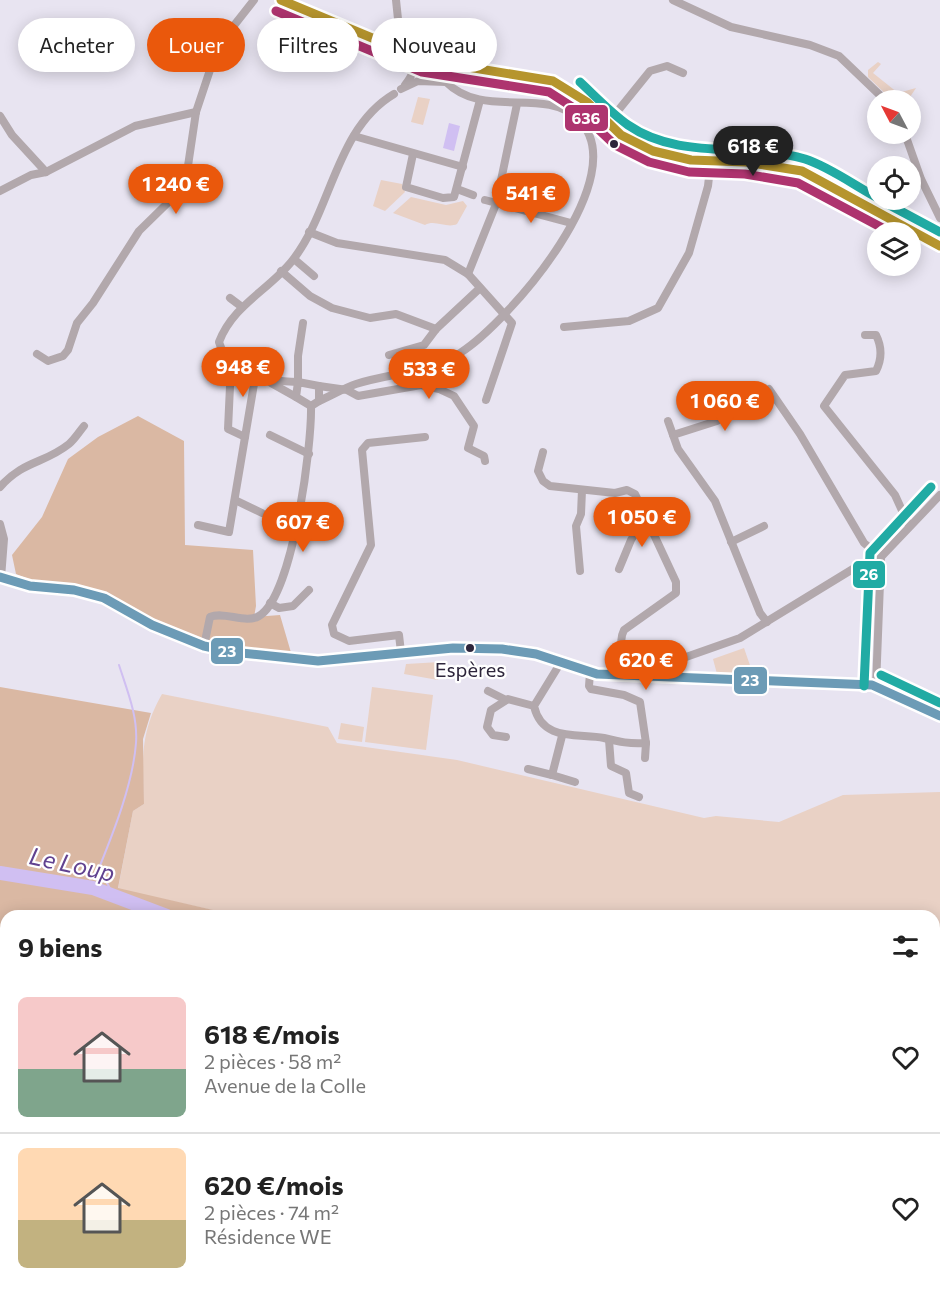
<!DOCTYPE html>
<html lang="fr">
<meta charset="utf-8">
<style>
:root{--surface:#fff;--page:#f2f2f2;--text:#222;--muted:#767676;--line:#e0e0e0;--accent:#ea580c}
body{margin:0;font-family:Commissioner,sans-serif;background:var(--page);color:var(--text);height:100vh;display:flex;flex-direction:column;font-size:22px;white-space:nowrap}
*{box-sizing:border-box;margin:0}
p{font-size:20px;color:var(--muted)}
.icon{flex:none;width:33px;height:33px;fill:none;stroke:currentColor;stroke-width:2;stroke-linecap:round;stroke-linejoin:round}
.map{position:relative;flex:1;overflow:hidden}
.details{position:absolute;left:0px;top:910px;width:940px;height:386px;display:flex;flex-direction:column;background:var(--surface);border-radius:18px 18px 0 0;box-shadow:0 3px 15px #0003}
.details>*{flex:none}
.hud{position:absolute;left:18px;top:18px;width:600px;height:54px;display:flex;gap:12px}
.needle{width:39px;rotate:311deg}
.buttons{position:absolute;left:867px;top:90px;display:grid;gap:12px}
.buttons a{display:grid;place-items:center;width:54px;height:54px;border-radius:50%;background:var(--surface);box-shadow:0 3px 15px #0003;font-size:30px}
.price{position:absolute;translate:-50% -51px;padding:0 14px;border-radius:21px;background:var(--accent);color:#fff;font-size:20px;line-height:39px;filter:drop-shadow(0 2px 3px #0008)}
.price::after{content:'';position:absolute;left:50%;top:36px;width:18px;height:14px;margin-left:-9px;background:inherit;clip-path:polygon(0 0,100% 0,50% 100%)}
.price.on{background:#222;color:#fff}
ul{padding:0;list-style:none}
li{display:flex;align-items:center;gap:18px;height:150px;padding:0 18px}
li+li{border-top:2px solid var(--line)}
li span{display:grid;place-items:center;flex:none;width:168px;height:120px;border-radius:9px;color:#555}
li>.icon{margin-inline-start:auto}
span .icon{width:72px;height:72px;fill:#fffc;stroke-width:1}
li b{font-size:26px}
h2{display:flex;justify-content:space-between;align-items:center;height:72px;padding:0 18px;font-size:26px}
.pill{padding:0 21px;border-radius:27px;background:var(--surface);box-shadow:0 3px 15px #0003;font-size:21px;line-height:54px}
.pill.on{background:var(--accent);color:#fff}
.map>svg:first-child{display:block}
.green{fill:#e9d1c5}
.forest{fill:#dab8a3}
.water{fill:#d0bff2}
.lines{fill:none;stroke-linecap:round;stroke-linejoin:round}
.stream{stroke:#d0bff2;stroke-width:2}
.river{stroke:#d0bff2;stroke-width:14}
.minor{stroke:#b2a8ac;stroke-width:8}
.major{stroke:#b4aab1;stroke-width:10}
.bus-1-casing{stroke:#fff;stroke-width:14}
.bus-2-casing{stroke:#fff;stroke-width:14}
.bus-3-casing{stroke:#fff;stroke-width:14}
.bus-4-casing{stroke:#fff;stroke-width:14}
.bus-1{stroke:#6c9bb6;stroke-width:9}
.bus-2{stroke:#b6952e;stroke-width:9}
.bus-3{stroke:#ae346f;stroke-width:9}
.bus-4{stroke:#21aba4;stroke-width:9}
.bus-dot{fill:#2d253b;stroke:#fff;stroke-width:2}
.labels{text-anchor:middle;stroke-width:4.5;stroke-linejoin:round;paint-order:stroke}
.bus-label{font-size:20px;fill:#2d253b;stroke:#fff}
.water-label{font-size:24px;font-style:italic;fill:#614290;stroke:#fff}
.line-badge{stroke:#fff;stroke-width:2}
.badge-label{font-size:16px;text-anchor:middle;font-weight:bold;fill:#fff}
</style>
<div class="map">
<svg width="940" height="1295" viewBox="0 0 940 1295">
<rect width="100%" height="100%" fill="#e8e4f1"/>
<g class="green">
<path d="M878,62l3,2 -8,9 25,20 18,-5 -8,12h-16l-24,-23v-7z"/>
<path d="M418,97l12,2 -7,26 -12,-3z"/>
<path d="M381,180l21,4 3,8 -20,19 -12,-5z"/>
<path d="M411,197l35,8 17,-4 4,5 -10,18c-10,5 -22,-5 -32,1l-32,-12z"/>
<path d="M744,648l9,26h-36l-4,-15z"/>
<path d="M440,662l-2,18 -34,-6 2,-10z"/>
<path d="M372,687l61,8 -7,55 -61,-8z"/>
<path d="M162,694l166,33 9,16 120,17 247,58 12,-2 63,6 64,-27 97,-3v317l-5,1 -1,-194h-695l-121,-27 15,-78 11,-7c-1,-45 -5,-69 18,-110z"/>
<path d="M341,723l23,4 -2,15 -24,-3z"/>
<path d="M0,1029l6,8v253h226l13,5h-245z"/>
<path d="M322,1290h121l-1,5h-125z"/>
</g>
<g class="forest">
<path d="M138,416l46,25 1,104 68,5 3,56 -2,11 26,-2 12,41 -75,-9 -75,-22 -58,-37 -46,-5 -22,-9 -4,-19 30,-38 26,-58 30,-22z"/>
<path d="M0,687l151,26 -8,26 1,65 -11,7 -15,77 121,28h-233v121l-6,-8z"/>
<path d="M940,1109v158l-5,14 -1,-171z"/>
<path d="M232,1290h90l-5,5h-72z"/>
<path d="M443,1290h488l-2,5h-487z"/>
</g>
<path class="water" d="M449,123l11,3 -6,25 -11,-3z"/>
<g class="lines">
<path class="stream" d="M114,896l-15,-28c15,-37 34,-85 37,-125 2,-27 -9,-53 -17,-78"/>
<g class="river">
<path d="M0,873l93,15 74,28"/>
<path d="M934,1120l6,-2"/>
</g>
<g class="minor">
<path d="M673,0l58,27 79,18 29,11 46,44"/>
<path d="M388,49l10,-30 -2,-19"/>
<path d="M405,85c8,-10 10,-15 4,-26"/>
<path d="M401,89l17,-8 28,1 8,-9"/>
<path d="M0,116l12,19 34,37"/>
<path d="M608,123l42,-52 17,-5 16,7"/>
<path d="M905,134l16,45 19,39"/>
<path d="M354,136l109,31"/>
<path d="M413,154l-7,33 37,11 11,-1 26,-97"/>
<path d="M457,189l16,6"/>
<path d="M0,191l31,-16 15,-3 89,-46 61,-14"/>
<path d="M485,200l86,23"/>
<path d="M309,232l28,11 108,17 23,14 28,-70 21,-100"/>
<path d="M294,259l20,17"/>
<path d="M281,271l29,25 22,12 38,10 26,-4 40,15"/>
<path d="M468,274l44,49 -26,77"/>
<path d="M230,298l12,9"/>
<path d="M303,323l-5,33v26c-33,-1 -68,-4 -79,-40 14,-37 50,-52 73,-81 40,-50 43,-132 102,-167"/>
<path d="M564,327l65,-6 29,-13 31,-55 19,-67 1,-9 -5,-5 -13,-3v-9"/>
<path d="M865,335h11c6,12 6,24 0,36l-31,4 -21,31 71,89 14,31"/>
<path d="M37,354l11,7 15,-5 5,-6 9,-27 16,-20 46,-72 46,-45 11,-74 14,-42 22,-42 22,-28"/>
<path d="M389,355l35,-10 12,-16 44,-41"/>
<path d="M231,365l-3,64 17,8"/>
<path d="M298,382l21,4v15l-8,5 -15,-9z"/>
<path d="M271,383l25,14"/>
<path d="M319,386l28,4 11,6 63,-11 18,4 15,7 20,30 -6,22 16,8 1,5"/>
<path d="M769,389l31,45 64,109 17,14"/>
<path d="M319,401c12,-5 25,-13 37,-17 34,-11 73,-11 104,-31 49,-31 177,-179 118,-234 -34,-33 -94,1 -132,-37"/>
<path d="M668,421l10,28 37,52 45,112 7,9"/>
<path d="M270,435l39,19"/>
<path d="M673,435l44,-14 -13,-28"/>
<path d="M543,452l-5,19 5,10 7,5 65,7 12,-3 8,4 41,88v11l-52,37c-10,20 11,28 13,47"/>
<path d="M0,487c24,-27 44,-23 69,-43 6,-5 10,-12 15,-18"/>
<path d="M235,500l27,13"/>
<path d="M0,524l4,15 -3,39"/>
<path d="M198,525l31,7 26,-154"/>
<path d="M731,542l33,-16"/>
<path d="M619,569l12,-29 14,-23"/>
<path d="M580,571l-4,-45 5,-12 1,-24"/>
<path d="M0,577l30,9 44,4 30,8 48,27 52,21 28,6 86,9 135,-13 49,1 34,5 61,20 275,11 68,31"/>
<path d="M270,603l9,5 14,-2 16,-16"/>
<path d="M204,646l6,-29c14,-6 36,7 49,-1 34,-20 53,-171 52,-210"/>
<path d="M401,652l-2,-17 -50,6 -15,-7 -2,-9 39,-80 -9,-95 6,-7 57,-6"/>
<path d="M561,662l-27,44c8,36 44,27 70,32 16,4 25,6 42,5l-6,-41 -16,-7 -33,-6 -2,-3 1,-13"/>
<path d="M668,677l1,-14 71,-25 121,-74 20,-7"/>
<path d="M876,686l5,-129 59,-62"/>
<path d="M488,691l18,9"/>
<path d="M562,736l-10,39 23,7"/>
<path d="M506,737l-13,-2 -6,-8 4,-17 17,-11 26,7"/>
<path d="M609,740l2,26 15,7 3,20 10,4"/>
<path d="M645,758l1,-15"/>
<path d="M528,769l24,6"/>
</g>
<path class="major" d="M281,0l144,60 128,21 34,21 34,33 32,16 38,9 55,2 56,9 138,75"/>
<defs>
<path id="bus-1" d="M0,577l30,9 44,4 30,8 48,27 52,21 28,6 86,9 135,-13 49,1 34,5 61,20 275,11 68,31"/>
<path id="bus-2" d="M281,0l144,60 128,21 34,21 34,33 32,16 38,9 55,2 56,9 138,75"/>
<path id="bus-3" d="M276,11l146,61 127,20 31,20 35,33 34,17 40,10 56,2 53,9 92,49"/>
<g id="bus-4">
<path d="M580,82c15,14 31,31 48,43 52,36 119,17 177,34 25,8 50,27 73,39"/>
<path d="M880,200l60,32"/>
<path d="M881,675l59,28"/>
<path d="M864,686l6,-133 61,-66"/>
</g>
</defs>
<use href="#bus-1" class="bus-1-casing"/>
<use href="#bus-2" class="bus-2-casing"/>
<use href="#bus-3" class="bus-3-casing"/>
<use href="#bus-4" class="bus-4-casing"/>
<use href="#bus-1" class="bus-1"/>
<use href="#bus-2" class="bus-2"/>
<use href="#bus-3" class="bus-3"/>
<use href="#bus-4" class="bus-4"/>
</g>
<g class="bus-dot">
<circle cx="614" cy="144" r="5"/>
<circle cx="470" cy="648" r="5"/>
</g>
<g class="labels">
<g class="bus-label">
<text x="470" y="677">Espères</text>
</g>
<g class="water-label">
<text transform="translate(72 865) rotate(12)" y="8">Le Loup</text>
</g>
</g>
<g class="line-badge">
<rect x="564" y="104" width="45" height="28" rx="6" fill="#ae346f"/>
<rect x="852" y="560" width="34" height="29" rx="6" fill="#21aba4"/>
<rect x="210" y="637" width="34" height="28" rx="6" fill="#6c9bb6"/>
<rect x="733" y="666" width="35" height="29" rx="6" fill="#6c9bb6"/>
</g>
<g class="badge-label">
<text x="586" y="124">636</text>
<text x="869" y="580">26</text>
<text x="227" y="657">23</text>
<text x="750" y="686">23</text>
</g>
</svg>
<div class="buttons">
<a><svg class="needle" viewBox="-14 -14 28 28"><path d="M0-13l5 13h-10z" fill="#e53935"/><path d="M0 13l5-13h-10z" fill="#767676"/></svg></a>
<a><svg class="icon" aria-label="locate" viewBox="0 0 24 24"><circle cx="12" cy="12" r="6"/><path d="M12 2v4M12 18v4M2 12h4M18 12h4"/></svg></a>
<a><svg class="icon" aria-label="layers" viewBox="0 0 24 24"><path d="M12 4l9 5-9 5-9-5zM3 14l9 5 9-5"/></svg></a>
</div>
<b class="price on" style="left:753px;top:177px">618 €</b>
<b class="price" style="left:176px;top:215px">1 240 €</b>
<b class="price" style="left:531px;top:224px">541 €</b>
<b class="price" style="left:243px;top:398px">948 €</b>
<b class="price" style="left:429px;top:400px">533 €</b>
<b class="price" style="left:725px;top:432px">1 060 €</b>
<b class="price" style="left:642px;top:548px">1 050 €</b>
<b class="price" style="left:303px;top:553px">607 €</b>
<b class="price" style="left:646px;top:691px">620 €</b>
<div class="hud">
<a class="pill">Acheter</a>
<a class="pill on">Louer</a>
<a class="pill">Filtres</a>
<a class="pill">Nouveau</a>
</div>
<section class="details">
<h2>9 biens<svg class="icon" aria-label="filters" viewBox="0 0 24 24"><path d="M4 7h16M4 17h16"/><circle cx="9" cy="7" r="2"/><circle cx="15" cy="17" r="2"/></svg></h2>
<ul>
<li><span style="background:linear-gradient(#f6c9c9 60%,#7fa58c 0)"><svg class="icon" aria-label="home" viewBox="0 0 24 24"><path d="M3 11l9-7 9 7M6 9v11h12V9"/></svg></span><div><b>618 €/mois</b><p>2 pièces · 58 m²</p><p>Avenue de la Colle</p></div><svg class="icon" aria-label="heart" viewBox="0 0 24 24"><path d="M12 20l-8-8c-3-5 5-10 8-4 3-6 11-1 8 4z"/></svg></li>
<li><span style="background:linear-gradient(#ffd9b3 60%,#c2b280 0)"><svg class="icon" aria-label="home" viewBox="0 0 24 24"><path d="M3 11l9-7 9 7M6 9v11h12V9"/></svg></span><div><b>620 €/mois</b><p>2 pièces · 74 m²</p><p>Résidence WE</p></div><svg class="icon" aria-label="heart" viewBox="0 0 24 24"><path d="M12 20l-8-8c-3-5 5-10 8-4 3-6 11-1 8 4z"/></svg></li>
</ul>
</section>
</div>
